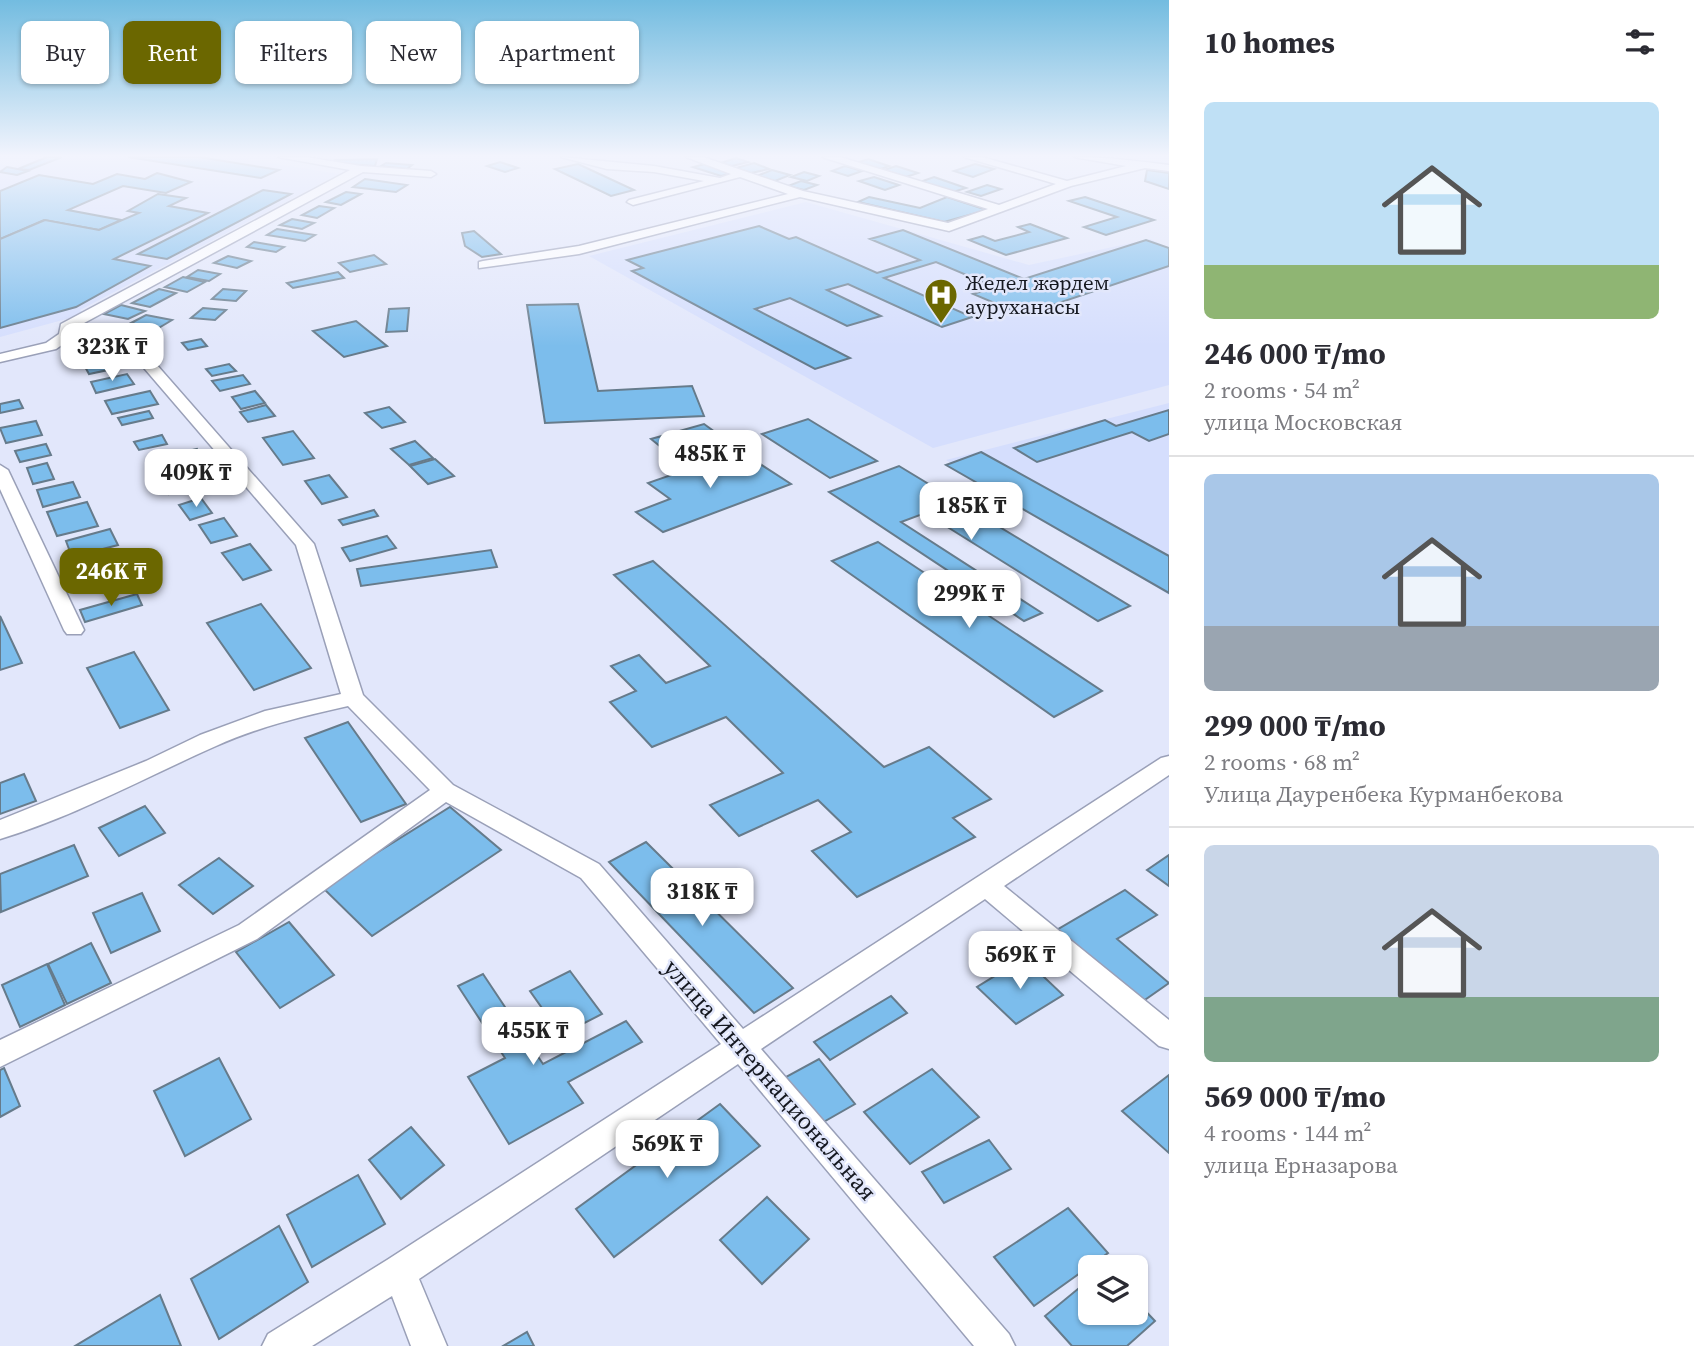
<!DOCTYPE html>
<meta charset="utf-8">
<style>
:root{--surface:#fff;--page:#f2f2f3;--text:#2b2b33;--muted:#7c7c81;--line:#e1e1e2;--accent:#6b6700}
body{margin:0;font-family:"Source Serif 4",serif;background:var(--page);color:var(--text);height:100vh;display:flex;flex-direction:column;font-size:26px;white-space:nowrap}
*{box-sizing:border-box;margin:0}
p{font-size:23px;color:var(--muted)}
.icon{flex:none;width:38px;height:38px;fill:none;stroke:currentColor;stroke-width:2;stroke-linecap:round;stroke-linejoin:round}
.map{position:relative;flex:1;overflow:hidden}
.details{display:flex;flex-direction:column;background:var(--surface);width:525px}
.details>*{flex:none}
.hud{position:absolute;left:21px;top:21px;width:665px;height:63px;display:flex;gap:14px}
.controls{position:absolute;left:1078px;top:1255px;display:grid;gap:14px}
.controls a{display:grid;place-items:center;width:70px;height:70px;border-radius:10px;background:var(--surface);box-shadow:0 2px 5px #0004;font-size:35px}
.price{position:absolute;translate:-50% -60px;padding:0 16px;border-radius:14px;background:#fff;color:#222;font-size:23px;line-height:46px;filter:drop-shadow(0 2px 4px #0008)}
.price::after{content:'';position:absolute;left:50%;top:42px;width:21px;height:16px;margin-left:-10px;background:inherit;clip-path:polygon(0 0,100% 0,50% 100%)}
.price.on{background:var(--accent);color:#fff}
ul{padding:0;list-style:none}
li{display:grid;align-content:center;gap:14px;height:371px;padding:0 35px}
li+li{border-top:2px solid var(--line)}
li span{display:grid;place-items:center;height:217px;border-radius:10px;color:#555}
li>.icon{margin-inline-start:auto}
span .icon{width:126px;height:126px;fill:#fffc;stroke-width:1}
li b{font-size:30px}
h2{display:flex;justify-content:space-between;align-items:center;height:84px;padding:0 35px;font-size:30px}
.chip{padding:0 24px;border-radius:10px;background:var(--surface);box-shadow:0 2px 5px #0004;font-size:24px;line-height:63px}
.chip.on{background:var(--accent);color:#fff}
main{display:flex;flex:1;min-height:0}
.map>svg:first-child{display:block}
.built{fill:#d5defd}
.building{fill:#7cbdec;stroke:#667b8b;stroke-width:2}
.lines{fill:none;stroke-linecap:round;stroke-linejoin:round}
.minor-casing{stroke:#9aa0b8;stroke-width:3}
.minor{fill:#fff;fill-rule:evenodd}
.labels{text-anchor:middle;stroke-width:5;stroke-linejoin:round;paint-order:stroke}
.far-poi-label{font-size:21px;fill:#151820;stroke:#e2e7fb;text-anchor:start}
.street-label{font-size:24px;fill:#151820;stroke:#e2e7fb}
</style>
<main>
<div class="map">
<svg width="1169" height="1346" viewBox="0 0 1169 1346">
<rect width="100%" height="100%" fill="#e2e7fb"/>
<g class="built">
<path d="M41,157h190l108,17 -259,136 5,4 -85,23v-173l14,3z"/>
<path d="M806,202l223,63 121,-26 19,9v137l-236,63 -344,-192z"/>
<path d="M1169,403v192l-223,-135z"/>
</g>
<g class="building">
<path d="M47,157h15l-33,13 -11,-1z"/>
<path d="M128,157h71l80,13 -18,8z"/>
<path d="M736,158l12,4 -16,4 -11,-3z"/>
<path d="M377,159l-2,7 -46,-3 6,-3z"/>
<path d="M868,159l21,7 -11,4 -22,-7z"/>
<path d="M500,162l18,6 -13,4 -18,-6z"/>
<path d="M386,163l26,2 -5,4 -26,-3z"/>
<path d="M754,163l15,6 -18,4 -15,-5z"/>
<path d="M578,164l56,26 -23,6 -56,-27z"/>
<path d="M705,164l28,9 -12,3 -28,-9z"/>
<path d="M975,164l19,5 -21,8 -19,-6z"/>
<path d="M845,166l17,5 -14,5 -16,-5z"/>
<path d="M896,166l22,7 -12,4 -22,-7z"/>
<path d="M7,167l21,4 -11,4 -17,-3z"/>
<path d="M772,170l18,5 -15,6 -18,-5z"/>
<path d="M1147,170l22,3v16l-24,-8z"/>
<path d="M804,172l15,4 -12,5 -16,-4z"/>
<path d="M157,173l34,9 -25,11 -43,-7 -55,24 53,10 -22,10 -55,-10 -44,19v-48l39,-16 54,9 24,-10 28,5z"/>
<path d="M874,177l25,8 -14,5 -26,-9z"/>
<path d="M934,177l32,11 -13,4 -33,-10z"/>
<path d="M365,179l42,6 -11,7 -43,-5z"/>
<path d="M801,181l16,4 -13,5 -16,-4z"/>
<path d="M987,185l14,4 -20,7 -14,-4z"/>
<path d="M263,190l28,4 -124,65 -29,-5z"/>
<path d="M346,192l15,2 -20,11 -15,-3z"/>
<path d="M158,194l28,4 -17,8 39,7 -94,46 36,7 -74,41 -76,21v-89l45,-19 54,10 40,-17 -11,-2z"/>
<path d="M869,197l51,11 27,-11 40,13 -43,12 -86,-20z"/>
<path d="M1085,197l69,23 -48,15 -22,-8 33,-10 -48,-16z"/>
<path d="M319,206l15,2 -17,10 -15,-3z"/>
<path d="M292,219l22,4 -12,6 -22,-4z"/>
<path d="M1030,224l37,14 -61,17 -37,-15 14,-4 12,5 34,-9 -11,-5z"/>
<path d="M759,226l30,13 7,-2 81,36 43,-13 -50,-21 33,-9 121,49 122,-39 23,8v18l-146,49 -50,-21 22,-7 -59,-25 -52,16 88,39 -30,10 -94,-43 -21,6 54,26 -34,10 -57,-28 -35,11 95,49 -35,11 -183,-98 11,-3 -16,-8z"/>
<path d="M277,229l38,6 -10,6 -38,-6z"/>
<path d="M474,231l27,23 -19,3 -17,-11 -3,-13z"/>
<path d="M254,242l30,5 -8,5 -29,-5z"/>
<path d="M374,255l12,9 -36,8 -11,-9z"/>
<path d="M228,256l23,5 -14,7 -23,-5z"/>
<path d="M198,270l22,4 -11,7 -22,-4z"/>
<path d="M338,272l6,6 -51,10 -6,-5z"/>
<path d="M183,277l22,5 -18,10 -22,-5z"/>
<path d="M159,289l17,4 -26,14 -18,-4z"/>
<path d="M223,289l23,2 -10,10 -24,-2z"/>
<path d="M578,304l20,87 94,-5 12,30 -159,7 -18,-118z"/>
<path d="M121,305l24,6 -17,8 -24,-5z"/>
<path d="M203,308l23,2 -11,10 -24,-2z"/>
<path d="M409,308l-2,23 -21,1 3,-23z"/>
<path d="M146,315l26,5 -15,9 -26,-6z"/>
<path d="M356,321l31,25 -43,11 -31,-26z"/>
<path d="M201,339l6,7 -19,4 -6,-7z"/>
<path d="M121,357l6,9 -38,8 -5,-9z"/>
<path d="M229,364l7,7 -24,5 -6,-7z"/>
<path d="M127,374l7,10 -38,9 -5,-11z"/>
<path d="M243,375l7,9 -30,7 -8,-10z"/>
<path d="M150,391l8,13 -46,10 -7,-13z"/>
<path d="M255,391l10,12 -24,6 -9,-12z"/>
<path d="M19,400l4,8 -23,5v-9z"/>
<path d="M266,405l9,11 -27,6 -8,-10z"/>
<path d="M389,407l16,15 -23,6 -17,-15z"/>
<path d="M1169,410v24l-20,7 -17,-9 -95,30 -23,-14 91,-28 11,6z"/>
<path d="M149,411l4,7 -31,7 -4,-7z"/>
<path d="M808,419l69,42 -47,17 -68,-44z"/>
<path d="M36,421l6,14 -36,8 -6,-15z"/>
<path d="M704,424l29,21 -55,16 -27,-22z"/>
<path d="M293,431l21,27 -31,7 -20,-27z"/>
<path d="M162,435l5,9 -28,6 -5,-8z"/>
<path d="M415,441l18,17 -24,7 -18,-16z"/>
<path d="M46,444l5,11 -31,7 -5,-11z"/>
<path d="M197,449l11,17 -48,12 -10,-18z"/>
<path d="M740,451l51,33 -128,48 -27,-20 34,-13 -22,-16z"/>
<path d="M981,452l188,104v37l-223,-128z"/>
<path d="M435,459l19,17 -26,8 -18,-18z"/>
<path d="M47,463l7,16 -21,5 -6,-16z"/>
<path d="M899,466l231,140 -32,15 -173,-108 -24,9 141,91 -18,8 -195,-129z"/>
<path d="M198,474l7,11 -36,9 -6,-12z"/>
<path d="M329,475l18,22 -25,7 -17,-23z"/>
<path d="M73,482l7,15 -37,10 -6,-17z"/>
<path d="M201,498l11,15 -22,7 -11,-15z"/>
<path d="M87,502l11,24 -41,10 -10,-24z"/>
<path d="M374,510l4,6 -35,9 -4,-5z"/>
<path d="M224,518l13,18 -26,7 -12,-18z"/>
<path d="M110,529l8,16 -46,12 -6,-16z"/>
<path d="M387,536l9,12 -46,13 -8,-13z"/>
<path d="M878,542l224,149 -48,26 -222,-156z"/>
<path d="M250,544l21,26 -28,10 -21,-27z"/>
<path d="M491,550l6,17 -136,19 -4,-17z"/>
<path d="M123,560l9,18 -47,12 -7,-18z"/>
<path d="M653,561l231,206 45,-20 62,52 -38,19 22,19 -118,60 -45,-46 39,-19 -33,-32 -79,36 -29,-31 73,-32 -57,-56 -74,30 -42,-45 26,-11 -25,-25 28,-11 27,28 44,-17 -96,-91z"/>
<path d="M137,594l5,11 -57,17 -5,-12z"/>
<path d="M261,604l50,64 -57,22 -47,-67z"/>
<path d="M0,616l22,47 -22,7z"/>
<path d="M134,652l35,58 -49,18 -33,-60z"/>
<path d="M348,722l58,82 -45,18 -56,-84z"/>
<path d="M24,774l12,27 -36,13v-31z"/>
<path d="M145,806l20,27 -46,23 -20,-28z"/>
<path d="M450,807l51,43 -129,86 -50,-49z"/>
<path d="M646,842l147,146 -39,25 -145,-151z"/>
<path d="M74,845l14,31 -87,36 -1,-38z"/>
<path d="M1169,855v31l-22,-16z"/>
<path d="M219,858l34,28 -40,28 -34,-29z"/>
<path d="M1125,890l32,25 -40,24 52,44 -30,21 -84,-73z"/>
<path d="M142,893l18,38 -49,22 -18,-40z"/>
<path d="M289,922l45,53 -54,33 -44,-56z"/>
<path d="M91,943l20,40 -44,21 -19,-40z"/>
<path d="M1024,958l39,37 -47,29 -39,-37z"/>
<path d="M47,964l18,41 -45,22 -18,-42z"/>
<path d="M570,971l32,43 -41,21 -31,-44z"/>
<path d="M483,974l60,90 83,-43 16,21 -74,40 15,21 -74,41 -41,-67 37,-19 -47,-72z"/>
<path d="M891,996l16,17 -77,47 -16,-18z"/>
<path d="M219,1058l32,61 -66,37 -31,-65z"/>
<path d="M819,1059l36,45 -35,20 -36,-46z"/>
<path d="M4,1068l16,38 -20,11v-47z"/>
<path d="M932,1069l47,48 -69,47 -46,-52z"/>
<path d="M1169,1075v78l-47,-42z"/>
<path d="M720,1104l40,42 -146,111 -38,-48z"/>
<path d="M411,1127l33,38 -43,34 -32,-39z"/>
<path d="M989,1140l22,29 -67,34 -22,-31z"/>
<path d="M358,1175l27,49 -73,43 -25,-52z"/>
<path d="M767,1197l42,42 -47,45 -42,-44z"/>
<path d="M1068,1208l40,45 -74,53 -40,-49z"/>
<path d="M279,1226l29,56 -89,57 -28,-60z"/>
<path d="M1090,1279v33h46v-11l19,20 -28,25h-55l-27,-30z"/>
<path d="M160,1295l21,51h-106z"/>
<path d="M527,1332l7,14h-31z"/>
</g>
<g class="lines">
<defs>
<g id="minor">
<path d="M278,157h28l55,9 70,5 5,3 -5,3 -68,-5 -290,157v4l62,7 179,204 49,151 90,90 146,79 144,165 418,-271 8,-2v19l-165,111 165,134v29l-10,-3 -174,-147 -224,150 248,285 6,12h-41l-236,-282 -319,215 28,67h-36l-19,-50 -80,50h-50l6,-12 119,-74 334,-216 -140,-166 -135,-76 -189,137 -257,128v-27l239,-115 191,-135 -82,-84c-45,10 -90,21 -132,40 -70,31 -143,71 -216,93v-19l146,-59 54,-26 65,-24 76,-17 -45,-149 -170,-198 -57,-7 -13,9 -56,13v-8l46,-11 13,-9 2,-10 289,-154z"/>
<path d="M561,157l93,9 66,12 11,-4 -45,-17h17l100,34 145,32 40,-14 -166,-52h18l159,48 57,-21 -92,-27h18l85,24 59,-15 -52,-9c33,0 63,4 95,8v6l-24,-3 -74,18 -122,45 -149,-34 -221,57 -100,14v-6l4,-1 96,-15 209,-52 -48,-17 -107,28 -6,-3 2,-2 75,-19 -50,-9 -47,-3z"/>
<path d="M0,465l8,5 76,160 -3,4h-14l-3,-4 -64,-141z"/>
</g>
</defs>
<use href="#minor" class="minor-casing"/>
<use href="#minor" class="minor"/>
</g>
<linearGradient id="sky" x2="0" y2="1"><stop stop-color="#73bce0"/><stop offset="0.45" stop-color="#f2f4fd"/><stop offset="1" stop-color="#f2f4fd" stop-opacity="0"/></linearGradient>
<rect width="1169" height="346" fill="url(#sky)"/>
<defs>
<symbol id="hospital-pin" viewBox="-11 -11 22 30"><path d="M0 17L-7.5 6A9.5 9.5 0 1 1 7.5 6Z" fill="#6b6700" stroke="#e2e7fb"/><path d="M-5-5h3v3.5h4V-5h3V5h-3V1.5h-4V5h-3Z" fill="#fff"/></symbol>
</defs>
<g fill-rule="evenodd">
<use href="#hospital-pin" x="922" y="276" width="38" height="52"/>
</g>
<g class="labels">
<g class="far-poi-label">
<text x="965" y="290">Жедел жәрдем<tspan x="965" dy="24">ауруханасы</tspan></text>
</g>
<g class="street-label">
<text transform="translate(770 1080) rotate(49)" y="8">улица Интернациональная</text>
</g>
</g>
</svg>
<div class="controls">
<a><svg class="icon" aria-label="layers" viewBox="0 0 24 24"><path d="M12 4l9 5-9 5-9-5zM3 14l9 5 9-5"/></svg></a>
</div>
<b class="price" style="left:112px;top:383px">323K ₸</b>
<b class="price" style="left:710px;top:490px">485K ₸</b>
<b class="price" style="left:196px;top:509px">409K ₸</b>
<b class="price" style="left:971px;top:542px">185K ₸</b>
<b class="price on" style="left:111px;top:608px">246K ₸</b>
<b class="price" style="left:969px;top:630px">299K ₸</b>
<b class="price" style="left:702px;top:928px">318K ₸</b>
<b class="price" style="left:1020px;top:991px">569K ₸</b>
<b class="price" style="left:533px;top:1067px">455K ₸</b>
<b class="price" style="left:667px;top:1180px">569K ₸</b>
<div class="hud">
<a class="chip">Buy</a>
<a class="chip on">Rent</a>
<a class="chip">Filters</a>
<a class="chip">New</a>
<a class="chip">Apartment</a>
</div>
</div>
<section class="details">
<h2>10 homes<svg class="icon" aria-label="filters" viewBox="0 0 24 24"><path d="M4 7h16M4 17h16"/><circle cx="9" cy="7" r="2"/><circle cx="15" cy="17" r="2"/></svg></h2>
<ul>
<li><span style="background:linear-gradient(#bfe0f5 75%,#8fb573 0)"><svg class="icon" aria-label="home" viewBox="0 0 24 24"><path d="M3 11l9-7 9 7M6 9v11h12V9"/></svg></span><div><b>246 000 ₸/mo</b><p>2 rooms · 54 m²</p><p>улица Московская</p></div></li>
<li><span style="background:linear-gradient(#a9c7e8 70%,#9aa5b1 0)"><svg class="icon" aria-label="home" viewBox="0 0 24 24"><path d="M3 11l9-7 9 7M6 9v11h12V9"/></svg></span><div><b>299 000 ₸/mo</b><p>2 rooms · 68 m²</p><p>Улица Дауренбека Курманбекова</p></div></li>
<li><span style="background:linear-gradient(#c9d6e8 70%,#7fa58c 0)"><svg class="icon" aria-label="home" viewBox="0 0 24 24"><path d="M3 11l9-7 9 7M6 9v11h12V9"/></svg></span><div><b>569 000 ₸/mo</b><p>4 rooms · 144 m²</p><p>улица Ерназарова</p></div></li>
</ul>
</section>
</main>
